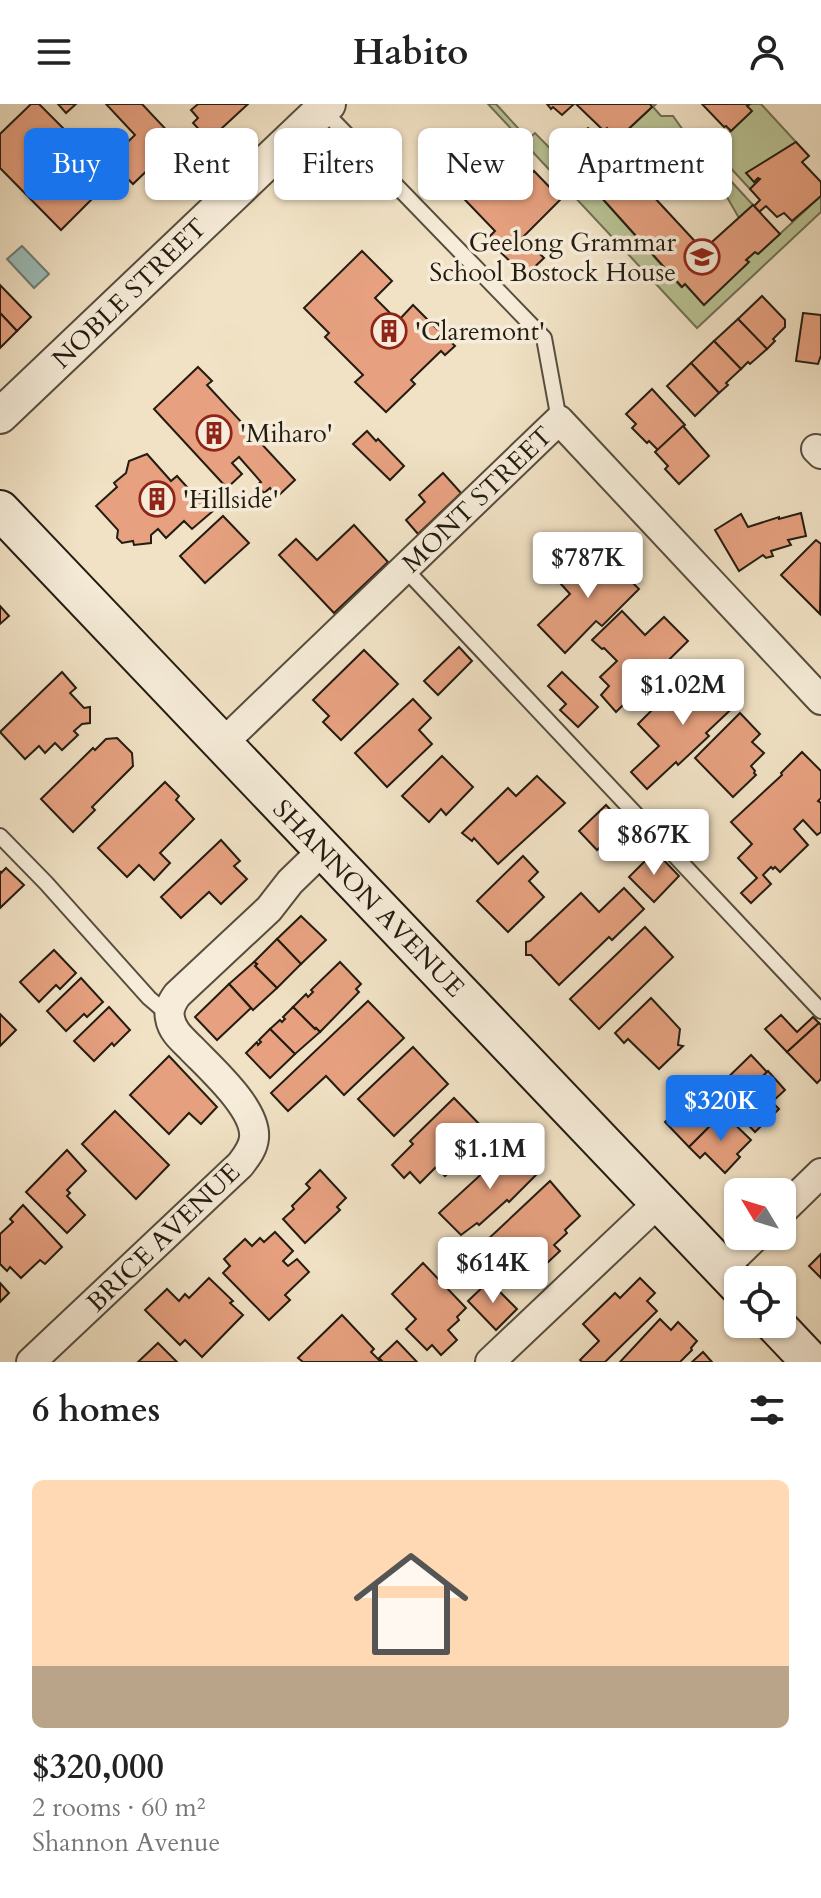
<!DOCTYPE html>
<meta charset="utf-8">
<style>
:root{--surface:#fff;--page:#f6f6f6;--text:#222;--muted:#767676;--line:#e0e0e0;--accent:#1a73e8}
body{margin:0;font-family:Cardo,serif;background:var(--page);color:var(--text);height:100vh;display:flex;flex-direction:column;font-size:30px;white-space:nowrap}
*{box-sizing:border-box;margin:0}
p{font-size:26px;color:var(--muted)}
.icon{flex:none;width:44px;height:44px;fill:none;stroke:currentColor;stroke-width:2;stroke-linecap:round;stroke-linejoin:round}
.map{position:relative;height:1258px;overflow:hidden}
.panel{display:flex;flex-direction:column;background:var(--surface);flex:1}
.panel>*{flex:none}
.banner{position:absolute;left:24px;top:24px;width:774px;height:72px;display:flex;gap:16px}
.needle{width:52px;rotate:308deg}
.tools{position:absolute;left:724px;top:1074px;display:grid;gap:16px}
.tools a{display:grid;place-items:center;width:72px;height:72px;border-radius:12px;background:var(--surface);box-shadow:0 2px 6px #0004;font-size:40px}
.price{position:absolute;translate:-50% -68px;padding:0 18px;border-radius:8px;background:#fff;color:#222;font-size:26px;line-height:52px;filter:drop-shadow(0 2px 4px #0008)}
.price::after{content:'';position:absolute;left:50%;top:48px;width:24px;height:18px;margin-left:-12px;background:inherit;clip-path:polygon(0 0,100% 0,50% 100%)}
.price.on{background:var(--accent);color:#fff}
ul{padding:0;list-style:none}
li{display:grid;align-content:center;gap:16px;height:424px;padding:0 32px}
li+li{border-top:2px solid var(--line)}
li span{display:grid;place-items:center;height:248px;border-radius:12px;color:#555}
li>.icon{margin-inline-start:auto}
span .icon{width:144px;height:144px;fill:#fffc;stroke-width:1}
li b{font-size:34px}
h2{display:flex;justify-content:space-between;align-items:center;height:96px;padding:0 32px;font-size:34px}
.chip{padding:0 28px;border-radius:12px;background:var(--surface);box-shadow:0 2px 6px #0004;font-size:28px;line-height:72px}
.chip.on{background:var(--accent);color:#fff}
header{display:flex;justify-content:space-between;align-items:center;height:104px;padding:0 32px;background:var(--surface);font-size:36px;font-weight:600}
.map>svg:first-child{display:block}
.green{fill:#b9c395;stroke:#6e7053;stroke-width:2}
.water{fill:#9bbdba;stroke:#6b7d76;stroke-width:2}
.building{fill:#e7a180;stroke:#231c11;stroke-width:2}
.lines{fill:none;stroke-linecap:round;stroke-linejoin:round}
.service-casing{stroke:#564e3e;stroke-width:18}
.minor-casing{stroke:#564e3e;stroke-width:32}
.tertiary-casing{stroke:#564e3e;stroke-width:38}
.secondary-casing{stroke:#231c11;stroke-width:42}
.service{stroke:#f6ecd9;stroke-width:14}
.minor{stroke:#f6ecd9;stroke-width:28}
.tertiary{stroke:#f6ecd9;stroke-width:34}
.secondary{stroke:#f6ecd9;stroke-width:38}
.labels{text-anchor:middle;stroke-width:7;stroke-linejoin:round;paint-order:stroke}
.poi-label{font-size:26px;fill:#231c11;stroke:#f6ecd9;text-anchor:start}
.street-label{font-size:26px;fill:#231c11;stroke:#f6ecd9}
</style>
<header><svg class="icon" aria-label="menu" viewBox="0 0 24 24"><path d="M4 6h16M4 12h16M4 18h16"/></svg>Habito<svg class="icon" aria-label="person" viewBox="0 0 24 24"><circle cx="12" cy="8" r="4"/><path d="M4 21q1-7 8-7t8 7"/></svg></header>
<div class="map">
<svg width="821" height="1258" viewBox="0 0 821 1258">
<rect width="100%" height="100%" fill="#f1e2c5"/>
<filter id="stains"><feTurbulence type="fractalNoise" baseFrequency=".0025" numOctaves="4"/><feColorMatrix values="0 0 0 0 .2 0 0 0 0 .09 0 0 0 0 .02 0 0 0 .5 -.17"/></filter>
<radialGradient id="worn" r=".72"><stop offset=".6" stop-color="#630" stop-opacity="0"/><stop offset="1" stop-color="#630" stop-opacity=".3"/></radialGradient>
<g class="green">
<path d="M488,0h8l32,35 7,-6 45,46 3,-2 98,110 4,-3 18,20 45,-41 -2,-3 9,-8 3,2 63,-58v16l-124,116z"/>
<path d="M650,0h6l-3,3 8,9h12l32,45 -38,34 -2,-2 -8,7 -42,-45 -10,9 -4,-4 6,-11 45,-42z"/>
<path d="M750,0h11l35,38 -49,31 7,8 4,-3 2,1 -10,10 -38,-41 39,-36 -4,-6z"/>
<path d="M729,75l24,26 -14,13 -19,-33z"/>
</g>
<path class="water" d="M22,142l27,28 -15,14 -27,-29z"/>
<g class="building">
<path d="M31,0h8l26,26 -11,12 5,5 13,-13 25,25 -12,12 18,17 -42,42 -61,-62v-34z"/>
<path d="M58,0h18l-10,9z"/>
<path d="M106,0h36l30,32 2,-3 17,18 -23,23 -12,-12 -23,22 -24,-24 26,-25z"/>
<path d="M198,0h50l-39,36 -16,-17 5,-5 -7,-8z"/>
<path d="M547,0h27l-12,11 -9,-8 -2,2z"/>
<path d="M576,0h74l2,3 -45,42 -7,-7 10,-10 -3,-4 -3,3z"/>
<path d="M702,0h48l-3,2 5,5 -21,20 -5,-5 -2,1z"/>
<path d="M588,24l21,22 -29,29 -22,-25 9,-8 -3,-4 12,-8 2,2z"/>
<path d="M487,28l27,28 -9,9 15,16 14,-14 27,28 -43,43 9,10 6,-5 11,11 -19,18 -38,-37 8,-8 -53,-55 6,-6 -10,-11 24,-24 11,11z"/>
<path d="M796,38l13,14 -7,6 19,20v14l-29,25 -8,-8 -7,4 -11,-11 -7,6 -5,-6 6,-6 -10,-11 10,-10 -2,-1 -4,4 -8,-9z"/>
<path d="M615,51l88,95 50,-45 27,29 -22,20 -3,-2 -9,8 3,2 -45,43 -19,-21 -3,3 -99,-110 18,-17 4,4z"/>
<path d="M362,147l30,30 -17,17 23,23 15,-16 24,24 6,-6 11,11 -6,5 7,7 -10,9 -4,-4 -30,29 4,4 -29,28 -31,-30 8,-7 -38,-38 4,-4 -25,-25z"/>
<path d="M0,181l31,32 -14,14 -17,-18z"/>
<path d="M762,192l23,24v7l-12,12 2,2 -8,8 -29,-30z"/>
<path d="M0,209l17,18 -17,17z"/>
<path d="M803,209l18,2v40l-3,9 -22,-3z"/>
<path d="M738,215l29,30 -17,15 -2,-2 -7,7 -27,-28z"/>
<path d="M714,237l27,28 -15,14 2,2 -9,8 -28,-30z"/>
<path d="M691,259l28,30 -24,23 -28,-30z"/>
<path d="M198,263l14,14 -5,4 88,95 -18,17 -7,-9 -6,5 -7,-8 4,-3 -22,-25 -7,6 10,11 -15,14 -73,-79z"/>
<path d="M652,285l33,36 -27,25 -9,-9 -2,2 -15,-15 4,-4 -10,-10z"/>
<path d="M683,322l26,30 -30,28 -14,-15 3,-3 -13,-14z"/>
<path d="M367,327l9,10 2,-2 26,27 -14,14 -37,-36z"/>
<path d="M147,350l24,27 6,-5 19,21 7,-6 9,10 -5,4 6,6 -21,18 -8,-8 -18,17 -8,-9 -7,6v8l-17,2 -1,-4 -11,2 -5,-5 1,-8 -22,-24 21,-19 -3,-4 12,-10 3,-12z"/>
<path d="M443,369l18,20 -43,41 -12,-14 19,-18 -6,-7z"/>
<path d="M801,409l5,23 -18,4 3,5 -20,6 2,5 -7,2 -3,-3 -24,16 -24,-41 26,-16 7,13 31,-10v2z"/>
<path d="M223,412l26,27 -44,40 -25,-27z"/>
<path d="M354,421l34,37 -54,51 -55,-58 17,-16 21,21z"/>
<path d="M816,436l5,4 -1,70 -39,-39z"/>
<path d="M596,443l43,42 -37,37 -6,-5 -31,32 -27,-28 32,-31 -10,-11z"/>
<path d="M0,502l9,10 -9,8z"/>
<path d="M622,507l23,24 19,-18 24,24 -72,71 -15,-17 8,-9 -9,-9 17,-16 -13,-13 -2,1 -10,-9z"/>
<path d="M459,543l13,14 -34,34 -14,-14z"/>
<path d="M364,546l34,34 -57,56 -18,-18 6,-6 -16,-16z"/>
<path d="M62,568l14,16 -6,5 14,15 6,-1v16l-8,1 -8,7 4,4 -16,15 -7,-7 -10,10 -6,-7 -14,13 -25,-27z"/>
<path d="M562,568l36,35 -20,20 -18,-17 6,-6 -18,-18z"/>
<path d="M715,568l27,27 -36,34 3,3 -31,29 -2,-3 -29,27 -16,-17 28,-26 -21,-22 29,-29 11,12z"/>
<path d="M413,595l18,19 -12,12 13,14 -45,43 -32,-34z"/>
<path d="M740,609l20,21 -8,8 12,11 -13,13 4,5 -1,2 2,2 -23,22 -38,-39z"/>
<path d="M117,634l15,15 1,13 -41,41 3,3 -22,22 -32,-33 52,-51 2,2 11,-11z"/>
<path d="M802,648l19,19v27l-3,3 3,2v29l-4,3 -14,-15 -9,9 14,16 -28,27 -5,-5 -2,2 -2,-2 -8,8 8,9 -20,19 -10,-10 16,-15 -19,-20 14,-14 -21,-22 51,-47 -1,-2z"/>
<path d="M442,652l31,31 -27,28 -5,-6 -12,13 -27,-26z"/>
<path d="M537,672l28,27 -67,61 -24,-26 -2,3 -10,-8 46,-45 8,8z"/>
<path d="M165,678l14,14 -3,4 18,19 -34,34 10,10 -16,17 -15,-15 -12,12 -29,-29z"/>
<path d="M606,701l18,19 -27,26 -18,-19z"/>
<path d="M221,736l19,21 -6,5 13,13 -26,25 -12,-12 -28,26 -20,-21z"/>
<path d="M655,747l24,25 -25,26 -25,-25z"/>
<path d="M523,752l15,16 -9,9 15,16 -36,35 -31,-31z"/>
<path d="M6,764l18,17 -24,23v-37l1,2z"/>
<path d="M624,784l20,21 -32,31 -3,-3 -50,48 -28,-30h-5v-13l4,-1 51,-48 18,19z"/>
<path d="M301,812l25,24 -25,24 -24,-25z"/>
<path d="M645,823l28,30 -74,72 -29,-30z"/>
<path d="M277,835l24,25 -24,24 -22,-22 2,-2 -3,-2z"/>
<path d="M54,846l22,23 -16,16 -4,-4 -17,17 -19,-20z"/>
<path d="M254,858l3,2 -2,2 22,22 -24,22 -24,-26z"/>
<path d="M340,858l21,22 -5,5 3,3 -39,40 -4,-4 -1,1 -22,-22 13,-13 2,3 5,-5 -2,-2z"/>
<path d="M81,874l22,24 -16,15 -3,-3 -18,17 -19,-20z"/>
<path d="M229,880l22,24 -34,32 -22,-23z"/>
<path d="M651,894l29,31 -2,16 5,1 -24,23 -31,-30 -4,4 -9,-10z"/>
<path d="M368,897l36,37 -60,57 -18,-19 -38,35 -17,-18z"/>
<path d="M109,903l21,23 -16,16 -2,-3 -18,18 -20,-20z"/>
<path d="M293,903l22,22 1,-1 4,4 -25,22 -25,-25 10,-9 2,2 3,-3 -2,-2z"/>
<path d="M0,910l16,16 -16,16z"/>
<path d="M781,911l16,17 16,-15 6,6 -32,29 -22,-23z"/>
<path d="M819,919l2,2v54l-4,4 -30,-31z"/>
<path d="M270,925l25,25 -25,24 -24,-25 11,-11 1,3 3,-3 -2,-2z"/>
<path d="M413,943l35,37 -54,52 -36,-37z"/>
<path d="M751,951l16,17 -36,35 -16,-17z"/>
<path d="M169,952l48,51 -16,17 -12,-11 -20,21 -39,-39z"/>
<path d="M768,967l17,19 -13,12 7,7 -24,23 -24,-25z"/>
<path d="M698,984l25,25 -34,34 -24,-25z"/>
<path d="M454,994l32,33 -2,1 4,3 -43,41 -9,-9 -16,16 -10,-11 -6,6 -12,-13 21,-21 -3,-3z"/>
<path d="M115,1007l54,54 -33,34 -54,-55z"/>
<path d="M723,1009l28,27 -14,14 3,3 -15,16 -20,-20 -5,5 -11,-11z"/>
<path d="M513,1041l26,27 -30,30 -2,-2 -28,25 -2,-2 -16,12 -22,-22z"/>
<path d="M67,1046l19,21 -19,19 3,3 -3,3 18,19 -18,18 -41,-41z"/>
<path d="M320,1066l26,28 -9,9 3,3 -35,33 -22,-24 11,-10 -2,-3 18,-18 -4,-4z"/>
<path d="M550,1077l30,35 -15,14 2,3 -13,12 6,6 -14,13 -2,-3 -12,12h-13l-19,-20 -2,2 -13,-13z"/>
<path d="M23,1101l39,42 -17,17 -5,-4 -19,18 -11,-11 -3,4 -7,-7v-30l13,-12 -3,-3z"/>
<path d="M275,1128l18,19 -10,10 5,5 9,-7 12,13 -24,23 5,5 -21,20 -46,-47 7,-7 -6,-7 21,-20 7,7 8,-8 4,4z"/>
<path d="M821,1150v24l-12,-12z"/>
<path d="M423,1159l43,45 -9,9 2,3 -11,10 9,10 -16,15 -9,-10 -5,5 -21,-21 10,-10 -24,-25z"/>
<path d="M209,1174l24,23 -3,2 13,12 -41,42 -17,-17 -5,5 -35,-35 22,-21 12,12 6,-7 4,4z"/>
<path d="M640,1174l15,15 -8,8 10,10 -52,51h-23l-2,-2 19,-19 -16,-17 32,-31 5,5z"/>
<path d="M489,1177l28,28 -21,21 -28,-29z"/>
<path d="M0,1179l9,10 -9,9z"/>
<path d="M342,1211l32,34 -3,3 10,10h-78l-5,-4z"/>
<path d="M660,1215l11,11 7,-8 19,19 -6,7 1,2 -12,12h-60z"/>
<path d="M397,1237l20,21h-34l-4,-4z"/>
<path d="M158,1239l19,19h-39z"/>
<path d="M703,1248l9,10h-20z"/>
</g>
<g class="lines">
<defs>
<g id="service">
<path d="M323,6l221,228 15,82"/>
<path d="M405,465l416,442"/>
<path d="M0,732l46,47 103,115 20,17"/>
</g>
<g id="minor">
<path d="M816,345l5,5"/>
<path d="M223,639l336,-323 262,280"/>
<path d="M782,1107l39,-38"/>
<path d="M722,1165l34,-33"/>
<path d="M31,1258l209,-197c6,-8 13,-16 14,-27 3,-29 -44,-70 -63,-90 -9,-9 -19,-17 -21,-30 -2,-9 2,-16 7,-23l92,-86 21,-27 33,-32"/>
<path d="M490,1258l169,-160"/>
</g>
<path id="tertiary" d="M0,312l328,-312"/>
<g id="secondary">
<path d="M0,406l738,775"/>
<path d="M775,1220l36,38"/>
</g>
</defs>
<use href="#service" class="service-casing"/>
<use href="#minor" class="minor-casing"/>
<use href="#tertiary" class="tertiary-casing"/>
<use href="#secondary" class="secondary-casing"/>
<use href="#service" class="service"/>
<use href="#minor" class="minor"/>
<use href="#tertiary" class="tertiary"/>
<use href="#secondary" class="secondary"/>
</g>
<defs>
<symbol id="school-ring" viewBox="-11 -11 22 22"><circle r="9.5" fill="#f6ecd9" stroke="#8f2418" stroke-width="1.5"/><path d="M0-5L7-2L0 1L-7-2ZM-4 1L0 2.5L4 1V4Q0 6-4 4Z" fill="#8f2418"/></symbol>
<symbol id="building-ring" viewBox="-11 -11 22 22"><circle r="9.5" fill="#f6ecd9" stroke="#8f2418" stroke-width="1.5"/><path d="M-4-6H4V6H1V3H-1V6H-4ZM-2.5-4.3h1.7v1.8h-1.7ZM.8-4.3h1.7v1.8H.8ZM-2.5-1h1.7V.8h-1.7ZM.8-1h1.7V.8H.8Z" fill="#8f2418"/></symbol>
</defs>
<g fill-rule="evenodd">
<use href="#school-ring" x="682" y="133" width="40" height="40"/>
<use href="#building-ring" x="369" y="207" width="40" height="40"/>
<use href="#building-ring" x="194" y="309" width="40" height="40"/>
<use href="#building-ring" x="137" y="375" width="40" height="40"/>
</g>
<g class="labels">
<g class="poi-label">
<text x="676" y="147" text-anchor="end">Geelong Grammar<tspan x="676" dy="30">School Bostock House</tspan></text>
<text x="415" y="236">'Claremont'</text>
<text x="240" y="338">'Miharo'</text>
<text x="183" y="404">'Hillside'</text>
</g>
<g class="street-label">
<text transform="translate(129 189) rotate(-44)" y="9">NOBLE STREET</text>
<text transform="translate(477 395) rotate(-44)" y="9">MONT STREET</text>
<text transform="translate(369 794) rotate(46)" y="9">SHANNON AVENUE</text>
<text transform="translate(163 1133) rotate(-44)" y="9">BRICE AVENUE</text>
</g>
</g>
<rect width="100%" height="100%" filter="url(#stains)"/>
<rect width="100%" height="100%" fill="url(#worn)"/>
</svg>
<div class="tools">
<a><svg class="needle" viewBox="-14 -14 28 28"><path d="M0-13l5 13h-10z" fill="#e53935"/><path d="M0 13l5-13h-10z" fill="#767676"/></svg></a>
<a><svg class="icon" aria-label="locate" viewBox="0 0 24 24"><circle cx="12" cy="12" r="6"/><path d="M12 2v4M12 18v4M2 12h4M18 12h4"/></svg></a>
</div>
<b class="price" style="left:588px;top:496px">$787K</b>
<b class="price" style="left:683px;top:623px">$1.02M</b>
<b class="price" style="left:654px;top:773px">$867K</b>
<b class="price on" style="left:721px;top:1039px">$320K</b>
<b class="price" style="left:490px;top:1087px">$1.1M</b>
<b class="price" style="left:493px;top:1201px">$614K</b>
<div class="banner">
<a class="chip on">Buy</a>
<a class="chip">Rent</a>
<a class="chip">Filters</a>
<a class="chip">New</a>
<a class="chip">Apartment</a>
</div>
</div>
<section class="panel">
<h2>6 homes<svg class="icon" aria-label="filters" viewBox="0 0 24 24"><path d="M4 7h16M4 17h16"/><circle cx="9" cy="7" r="2"/><circle cx="15" cy="17" r="2"/></svg></h2>
<ul>
<li><span style="background:linear-gradient(#ffd9b3 75%,#b9a48a 0)"><svg class="icon" aria-label="home" viewBox="0 0 24 24"><path d="M3 11l9-7 9 7M6 9v11h12V9"/></svg></span><div><b>$320,000</b><p>2 rooms · 60 m²</p><p>Shannon Avenue</p></div></li>
</ul>
</section>
